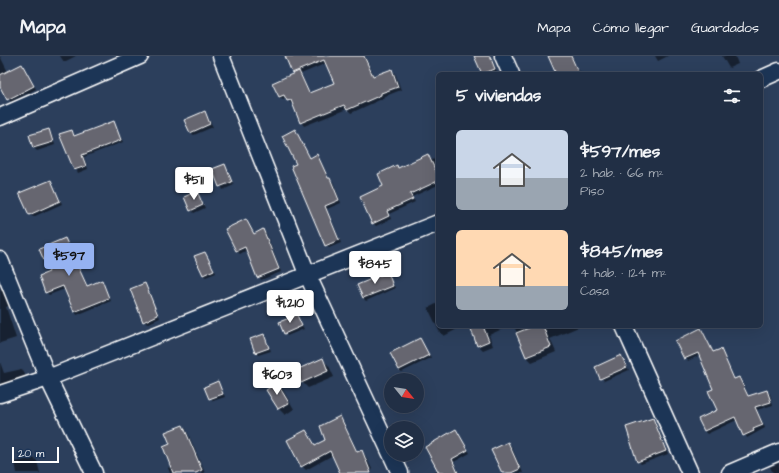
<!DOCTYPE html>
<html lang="es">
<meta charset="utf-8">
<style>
:root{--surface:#212f45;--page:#2d3b50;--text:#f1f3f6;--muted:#a2a9b3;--line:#3e4a5e;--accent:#95b2f1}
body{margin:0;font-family:"Architects Daughter",sans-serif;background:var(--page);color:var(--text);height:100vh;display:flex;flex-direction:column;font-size:15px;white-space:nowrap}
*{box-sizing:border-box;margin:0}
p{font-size:13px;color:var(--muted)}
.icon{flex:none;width:22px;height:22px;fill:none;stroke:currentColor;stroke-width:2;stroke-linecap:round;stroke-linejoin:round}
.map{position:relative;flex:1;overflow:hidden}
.side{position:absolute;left:436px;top:16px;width:327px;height:256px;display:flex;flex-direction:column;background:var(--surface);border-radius:6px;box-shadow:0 4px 16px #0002,0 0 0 1px var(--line)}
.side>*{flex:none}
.needle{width:26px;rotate:120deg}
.buttons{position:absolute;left:384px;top:317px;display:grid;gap:8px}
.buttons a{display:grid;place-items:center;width:40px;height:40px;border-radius:50%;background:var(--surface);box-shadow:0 4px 16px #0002,0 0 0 1px var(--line);font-size:20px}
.scale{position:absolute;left:12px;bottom:10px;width:47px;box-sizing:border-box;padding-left:4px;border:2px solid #fff;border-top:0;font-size:11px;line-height:14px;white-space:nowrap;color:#fff;-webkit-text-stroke:3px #1d3557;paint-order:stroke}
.price{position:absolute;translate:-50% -34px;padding:0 9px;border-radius:4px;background:#fff;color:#222;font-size:13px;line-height:26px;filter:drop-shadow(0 1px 2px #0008)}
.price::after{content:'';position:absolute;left:50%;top:24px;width:12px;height:9px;margin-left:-6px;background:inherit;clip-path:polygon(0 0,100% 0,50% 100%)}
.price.on{background:var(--accent);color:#111}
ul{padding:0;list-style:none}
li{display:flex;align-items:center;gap:12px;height:100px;padding:0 20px}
li span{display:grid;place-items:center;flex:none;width:112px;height:80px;border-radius:6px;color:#555}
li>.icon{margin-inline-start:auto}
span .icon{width:48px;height:48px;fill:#fffc;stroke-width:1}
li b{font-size:17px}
h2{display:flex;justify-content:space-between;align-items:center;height:48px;padding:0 20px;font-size:17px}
header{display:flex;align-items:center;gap:24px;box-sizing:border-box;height:56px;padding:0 20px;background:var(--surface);border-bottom:1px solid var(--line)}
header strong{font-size:19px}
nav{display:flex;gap:22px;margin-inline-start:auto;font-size:14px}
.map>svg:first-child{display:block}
.shadow{fill:#0007;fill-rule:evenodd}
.building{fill:#666670;stroke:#fff}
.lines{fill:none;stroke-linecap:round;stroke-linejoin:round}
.street-casing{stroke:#fff;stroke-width:19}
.street{stroke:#1d3557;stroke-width:16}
</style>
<header>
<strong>Mapa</strong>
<nav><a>Mapa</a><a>Cómo llegar</a><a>Guardados</a></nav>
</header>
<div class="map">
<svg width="779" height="417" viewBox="0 0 779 417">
<rect width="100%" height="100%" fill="#2c3f5c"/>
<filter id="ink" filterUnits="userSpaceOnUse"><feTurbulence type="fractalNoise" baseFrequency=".025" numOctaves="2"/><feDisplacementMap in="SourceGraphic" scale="8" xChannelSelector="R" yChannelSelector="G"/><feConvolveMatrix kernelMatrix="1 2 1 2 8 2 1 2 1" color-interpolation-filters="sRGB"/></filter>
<g filter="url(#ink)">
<g class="shadow">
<path d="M0,0l8,16 14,-7 14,24 -25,13 -11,-17z"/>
<path d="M60,0h16l-12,6z"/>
<path d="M286,0h79l9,20 17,-6 4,3 6,17 -18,7 1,1 -33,15 -4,-4 -43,17 -3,-4 -8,-19 -2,1 -4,-6 -4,2 -4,-3 15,-23zM327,7l9,21 -26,10 -9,-20z"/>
<path d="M476,0h14l8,18h-19l3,-1z"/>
<path d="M550,0h22l5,13 6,5h-26z"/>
<path d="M655,0h13l-10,5z"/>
<path d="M722,0h13l3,8 -9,4z"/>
<path d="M205,56l8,15 -19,8 -3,-2z"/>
<path d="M113,66l10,20 -39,15 4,12 -10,4 -18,-38 12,-4 4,6z"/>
<path d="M48,74l3,3 4,12 -18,6 -3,-3 -4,-12z"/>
<path d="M295,74l15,28 6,-3 3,3 10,21 4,3 8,21 -14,6 14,34 -12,5 -3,-3 -28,-80z"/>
<path d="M428,100l4,4 6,-2v27l-26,12 3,5 -26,12 2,5 -15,7 -3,-3 12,-37 12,-20 2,3z"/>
<path d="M225,109l9,20 -11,5 -9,-20z"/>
<path d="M51,125l11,23 -29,13 -3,-3z"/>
<path d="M197,136l8,16 -11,5 -3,-3z"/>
<path d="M246,164l9,15 8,-4 3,2 15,39 -20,8 -14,-30 -7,4 -3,-3 -10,-21z"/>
<path d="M64,183l24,48 14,-6 9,20 -34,14 -12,-26 -16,6 -3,-3 4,-20z"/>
<path d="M205,197l11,20 -10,4 -3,-2z"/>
<path d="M387,217l8,15 -29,13 -3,-3z"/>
<path d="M145,228l15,34 -13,6 -3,-3z"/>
<path d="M0,231l6,7 5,11 -5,2 10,31 -16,5z"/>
<path d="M438,247v23h25l-19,10 -5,-5 -11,-23z"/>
<path d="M297,260l7,13 -17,7 -2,-3z"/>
<path d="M471,270h38l-20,9 4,11 -10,4 -5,-5z"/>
<path d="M514,270h67l-31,13 6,13 -24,10 -5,-5z"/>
<path d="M701,273l13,24 6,-3 3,3 12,27 4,-2 3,3 7,16 18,-6 3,3 3,11 -16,5 8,18 -18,10 -10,-18 -30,14 -3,-3 14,-21 -4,-21 -14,-34 -12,6 -12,-20z"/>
<path d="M264,279l7,16 -13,4 -2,-2z"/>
<path d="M420,283l11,19 -29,14 -3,-2z"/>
<path d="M621,301l8,13 -25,11 -8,-13z"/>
<path d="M323,304l6,6 5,11 -26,11 -6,-6z"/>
<path d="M0,306l4,11 18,-4 5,9 -27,10z"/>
<path d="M218,326l7,15 -12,4 -7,-14z"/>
<path d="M277,328l6,6 11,19 -9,6 -6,-6 -12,-19z"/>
<path d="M340,362l3,3 15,32 4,-2 3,4 7,14 -1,1 1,3h-32l-7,-18 -27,15 -4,-4 7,-31 6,11 12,-6z"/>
<path d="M653,363l2,3 13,32 -27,10 -3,-3z"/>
<path d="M183,370l3,3 19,44h-35l-2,-5 4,-2 -1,-22z"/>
<path d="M456,375l14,22 -16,9 5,11h-28l7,-3z"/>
<path d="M508,387l3,3 12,27h-21z"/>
<path d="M34,402l3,3 3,12h-23l-2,-11z"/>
<path d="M779,407v10h-6l-3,-6z"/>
</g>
<g class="building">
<path d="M285,0h79l9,20 19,-7 6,18 -17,6v2l-34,15 -3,-5 -44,18 -9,-23 -4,1 -3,-6 -5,2 -7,-14 27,-12 10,22 25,-10 -10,-23 -32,13z"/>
<path d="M474,0h16l5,13 -13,5z"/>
<path d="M548,0h23l8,18h-23z"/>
<path d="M22,8l12,22 -27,14 -7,-13v-12z"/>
<path d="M205,55l5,13 -20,9 -6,-13z"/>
<path d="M114,65l7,19 -39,15 4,11 -12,4 -15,-36 13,-4 2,6z"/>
<path d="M49,73l4,13 -20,6 -4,-13z"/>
<path d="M295,73l15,29 7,-4 11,24h2l9,22 -14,6 14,34 -14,6 -34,-80 5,-2 -14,-28z"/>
<path d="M428,98l10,22v5l-28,13 3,5 -26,12 2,5 -17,8 -12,-27 23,-11 -5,-12 19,-9 1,3z"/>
<path d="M225,108l7,18 -13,5 -7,-18z"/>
<path d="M51,124l9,21 -31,14 -10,-22z"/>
<path d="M197,135l6,14 -13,6 -6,-14z"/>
<path d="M246,163l8,15 9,-5 16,40 -22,9 -12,-31 -9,4 -11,-22z"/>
<path d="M65,182l22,48 15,-6 7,18 -35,14 -11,-26 -18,7 -6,-17 10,-4 -10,-23z"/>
<path d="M205,196l9,18 -11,5 -9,-19z"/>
<path d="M388,216l5,14 -30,12 -6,-13z"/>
<path d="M145,227l13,32 -15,7 -13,-33z"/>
<path d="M297,259l5,11 -18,8 -5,-12z"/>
<path d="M470,270h13l6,15 -12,5z"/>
<path d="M534,270h9l8,21 -25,10 -10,-24z"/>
<path d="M701,272l12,24 8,-3 13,30 5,-2 9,19 19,-6 4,12 -16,5 8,18 -10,4 1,2 -11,5 -8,-19 -31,14 -6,-12 19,-9 -9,-19 5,-2 -15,-36 -14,6 -9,-18z"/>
<path d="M264,278l5,14 -14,5 -5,-14z"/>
<path d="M420,282l9,17 -30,15 -9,-17z"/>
<path d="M621,299l6,12 -27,12 -5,-12z"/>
<path d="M323,302l5,13 -27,12 -5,-13z"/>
<path d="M218,325l5,13 -14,5 -5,-12z"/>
<path d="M277,327l12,20 -11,6 -12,-19z"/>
<path d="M340,360l17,36 5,-2 9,23h-31l-10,-22 -29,16 -14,-27 19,-10 9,15 10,-5 -5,-14z"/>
<path d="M653,362l13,33 -29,11 -11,-35z"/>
<path d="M183,369l19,45 -6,3h-23l-10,-26 7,-3 -5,-12z"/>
<path d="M456,373l12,21 -16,9 6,14h-19l-14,-26z"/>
<path d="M508,386l12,27 -9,4h-9l-11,-23z"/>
</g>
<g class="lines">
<defs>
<g id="street">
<path d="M221,0l87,220 92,197"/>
<path d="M503,0l8,18"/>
<path d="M761,23l18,-8"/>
<path d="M0,61l140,-61"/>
<path d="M0,204l48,118 46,95"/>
<path d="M624,270l66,147"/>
<path d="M0,338l48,-16 390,-155"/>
<path d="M730,417l49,-21"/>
</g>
</defs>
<use href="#street" class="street-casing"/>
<use href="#street" class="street"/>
</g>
</g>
</svg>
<div class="buttons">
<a><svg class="needle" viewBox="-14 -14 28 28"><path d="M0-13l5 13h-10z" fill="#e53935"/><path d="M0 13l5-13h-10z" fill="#a2a9b3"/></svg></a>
<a><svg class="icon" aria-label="layers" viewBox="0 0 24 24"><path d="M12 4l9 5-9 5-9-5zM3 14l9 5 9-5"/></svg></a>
</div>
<div class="scale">20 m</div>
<b class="price" style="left:194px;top:145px">$511</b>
<b class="price on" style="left:69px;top:221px">$597</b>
<b class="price" style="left:375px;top:229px">$845</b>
<b class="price" style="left:290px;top:268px">$1,210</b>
<b class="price" style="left:277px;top:340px">$603</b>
<section class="side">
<h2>5 viviendas<svg class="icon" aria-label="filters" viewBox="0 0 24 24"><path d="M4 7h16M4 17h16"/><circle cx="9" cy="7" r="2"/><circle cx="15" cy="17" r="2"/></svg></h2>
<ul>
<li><span style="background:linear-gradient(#c9d6e8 60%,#9aa5b1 0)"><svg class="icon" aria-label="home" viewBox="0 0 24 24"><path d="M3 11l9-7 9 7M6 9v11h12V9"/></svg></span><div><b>$597/mes</b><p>2 hab. · 66 m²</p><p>Piso</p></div></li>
<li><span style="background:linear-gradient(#ffd9b3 70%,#9aa5b1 0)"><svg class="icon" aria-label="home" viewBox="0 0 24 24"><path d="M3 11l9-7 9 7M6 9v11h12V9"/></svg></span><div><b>$845/mes</b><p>4 hab. · 124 m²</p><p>Casa</p></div></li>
</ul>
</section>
</div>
